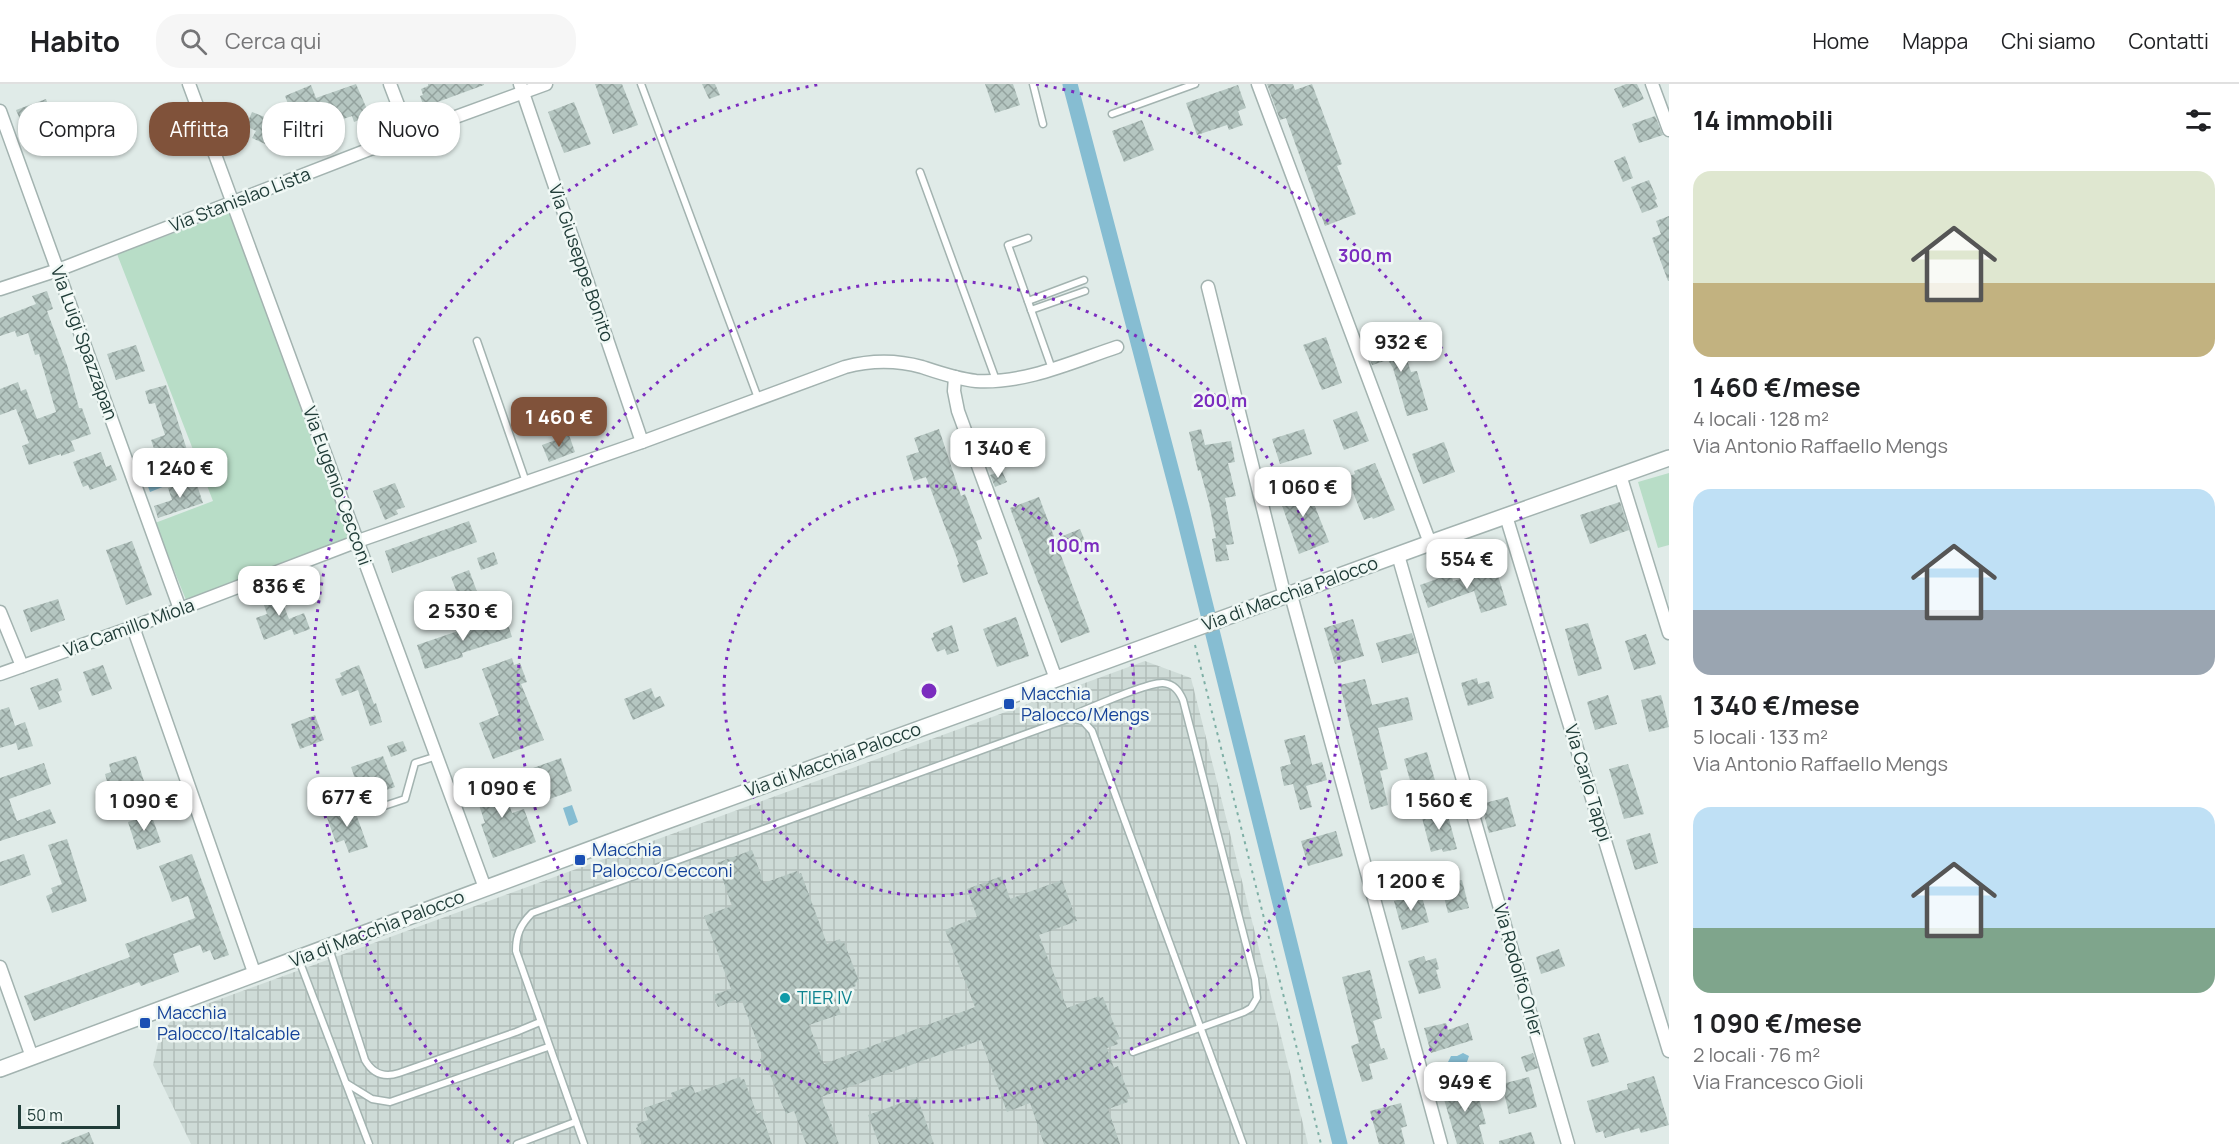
<!DOCTYPE html>
<html lang="it">
<meta charset="utf-8">
<style>
:root{--surface:#fff;--page:#f6f6f6;--text:#202124;--muted:#757577;--line:#e0e0e0;--accent:#80523a}
body{margin:0;font-family:Manrope,sans-serif;background:var(--page);color:var(--text);height:100vh;display:flex;flex-direction:column;font-size:22px;white-space:nowrap}
*{box-sizing:border-box;margin:0}
p{font-size:20px;color:var(--muted)}
.icon{flex:none;width:33px;height:33px;fill:none;stroke:currentColor;stroke-width:2;stroke-linecap:round;stroke-linejoin:round}
.map{position:relative;flex:1;overflow:hidden}
.details{display:flex;flex-direction:column;background:var(--surface);width:570px}
.details>*{flex:none}
.banner{position:absolute;left:18px;top:18px;width:570px;height:54px;display:flex;gap:12px}
.scale{position:absolute;left:18px;bottom:15px;width:102px;box-sizing:border-box;padding-left:6px;border:3px solid #203c38;border-top:0;font-size:16px;line-height:21px;white-space:nowrap;color:#203c38;-webkit-text-stroke:4px #f0f8f5;paint-order:stroke}
.price{position:absolute;translate:-50% -51px;padding:0 14px;border-radius:12px;background:#fff;color:#222;font-size:20px;line-height:39px;filter:drop-shadow(0 2px 3px #0008)}
.price::after{content:'';position:absolute;left:50%;top:36px;width:18px;height:14px;margin-left:-9px;background:inherit;clip-path:polygon(0 0,100% 0,50% 100%)}
.price.selected{background:var(--accent);color:#fff}
ul{padding:0;list-style:none}
li{display:grid;align-content:center;gap:12px;height:318px;padding:0 24px}
li span{display:grid;place-items:center;height:186px;border-radius:18px;color:#555}
li>.icon{margin-inline-start:auto}
span .icon{width:108px;height:108px;fill:#fffc;stroke-width:1}
li b{font-size:26px}
h2{display:flex;justify-content:space-between;align-items:center;height:72px;padding:0 24px;font-size:26px}
.chip{padding:0 21px;border-radius:24px;background:var(--surface);box-shadow:0 2px 4px #0004;font-size:21px;line-height:54px}
.chip.selected{background:var(--accent);color:#fff}
header{display:flex;align-items:center;gap:36px;box-sizing:border-box;height:84px;padding:0 30px;background:var(--surface);border-bottom:2px solid var(--line)}
header strong{font-size:28px}
nav{display:flex;gap:33px;margin-inline-start:auto;font-size:21px}
.search{width:420px;height:54px;background:var(--page);display:flex;align-items:center;gap:15px;box-sizing:border-box;padding:0 21px;border-radius:24px;color:var(--muted);font-size:22px}
main{display:flex;flex:1;min-height:0}
.map>svg:first-child{display:block}
.industrial{fill:url(#industrial-grid)}
.grass{fill:#b8ddc7}
.water{fill:#86bdd2}
.lines{fill:none;stroke-linecap:round;stroke-linejoin:round}
.canal{stroke:#86bdd2;stroke-width:15}
.building{fill:url(#building-cross-hatch)}
.service-casing{stroke:#a3b3b0;stroke-width:9}
.minor-casing{stroke:#a3b3b0;stroke-width:15}
.tertiary-casing{stroke:#a3b3b0;stroke-width:18}
.path{stroke:#7fb0a6;stroke-width:2;stroke-dasharray:3 4.5;stroke-linecap:butt}
.service{stroke:#fff;stroke-width:6}
.minor{stroke:#fff;stroke-width:12}
.tertiary{stroke:#fff;stroke-width:15}
.ring{fill:none;stroke:#7b2cbf;stroke-width:3;stroke-dasharray:3 6}
.transit-dot{fill:#1a4fb4;stroke:#f0f8f5;stroke-width:2}
.culture-dot{fill:#0f9aa8;stroke:#f0f8f5;stroke-width:2}
.labels{text-anchor:middle;stroke-width:5;stroke-linejoin:round;paint-order:stroke}
.street-label{font-size:18px;fill:#203c38;stroke:#f0f8f5}
.transit-label{font-size:18px;fill:#164399;stroke:#f0f8f5;text-anchor:start}
.culture-label{font-size:18px;fill:#0d838f;stroke:#f0f8f5;text-anchor:start}
.centre{fill:#7b2cbf;stroke:#f0f8f5;stroke-width:3}
.ring-label{font-size:18px;text-anchor:middle;font-weight:bold;fill:#7b2cbf;stroke:#f0f8f5;stroke-width:5;stroke-linejoin:round;paint-order:stroke}
</style>
<header>
<strong>Habito</strong>
<div class="search"><svg class="icon" aria-label="search" viewBox="0 0 24 24"><circle cx="10" cy="10" r="6"/><path d="M15 15l6 6"/></svg>Cerca qui</div>
<nav><a>Home</a><a>Mappa</a><a>Chi siamo</a><a>Contatti</a></nav>
</header>
<main>
<div class="map">
<svg width="1669" height="1060" viewBox="0 0 1669 1060">
<defs>
<pattern id="industrial-grid" width="8" height="8" patternUnits="userSpaceOnUse" patternTransform="scale(1.5)"><rect width="8" height="8" fill="#cedbd7"/><path d="M0 4h8M4 0v8" fill="none" stroke="#b1bdb9"/></pattern>
<pattern id="building-cross-hatch" width="8" height="8" patternUnits="userSpaceOnUse" patternTransform="scale(1.5)"><rect width="8" height="8" fill="#b5c6c1"/><path d="M0 0l8 8M0 8l8-8" fill="none" stroke="#93a29e"/></pattern>
</defs>
<rect width="100%" height="100%" fill="#e0ebe8"/>
<path class="industrial" d="M1145,577l46,17 117,466h-1117l-38,-79 6,-26 15,-23z"/>
<g class="grass">
<path d="M231,128l119,327 -164,61 -31,-77 58,-22 -96,-247z"/>
<path d="M1669,389v72l-11,3 -20,-66z"/>
</g>
<g class="water">
<path d="M162,394l3,8 -15,6 -3,-8z"/>
<path d="M572,721l6,17 -9,4 -6,-18z"/>
<path d="M1463,969l6,3 -2,6 -17,4 -2,-4 3,-6h6z"/>
</g>
<g class="lines">
<path class="canal" d="M1070,0l112,426 158,634"/>
</g>
<g class="building">
<path d="M356,0l14,32 -16,6 -2,-6 -26,9 1,3 -26,9 -16,-41 26,-11 5,13z"/>
<path d="M428,0h56v1l-60,22 -4,-11 3,-1 -2,-6 7,-3z"/>
<path d="M595,0h27l16,41 -25,9z"/>
<path d="M702,0h13l5,11 -11,4z"/>
<path d="M985,0h28l7,21 -25,8z"/>
<path d="M1267,0h26l2,6 17,-6 30,80 -5,2 19,48 -31,12 -39,-108 -6,2z"/>
<path d="M1626,0h11l7,15 -21,9 -9,-19z"/>
<path d="M1238,1l8,23 -8,3 5,14 -14,5 -2,-5 -30,10 -11,-32z"/>
<path d="M46,15l12,36 -27,11 -15,-36z"/>
<path d="M574,18l17,42 -27,9 -16,-41z"/>
<path d="M225,23l7,18 -13,5 -7,-18z"/>
<path d="M252,28l30,12 -10,23 -20,-9 4,-7 -10,-5z"/>
<path d="M1655,32l8,19 -24,8 -7,-19z"/>
<path d="M1142,36l12,30 -30,12 -12,-31z"/>
<path d="M1625,72l8,22 -10,4 -9,-21z"/>
<path d="M1649,96l8,19 -2,1 3,7 -16,6 -11,-26z"/>
<path d="M1669,132v65h-1l-16,-43 9,-4 -5,-13z"/>
<path d="M47,207l6,18 -6,2 20,54 12,43h3l9,26 -20,7 4,10 -14,5v-2l-32,11 -7,-19 7,-3 -13,-34 -16,6v-26l18,-7 3,9 5,-2 11,30 19,-7 -17,-58 -4,1 -7,-22 -11,4 -2,-6 -15,5v-18l36,-14 -4,-8z"/>
<path d="M1398,250l13,38 6,-1 11,39 -21,6 -14,-48 -5,-8 -16,5 -5,-13 10,-3 -3,-7z"/>
<path d="M1326,253l16,46 -20,7 -19,-45z"/>
<path d="M136,261l9,26 -29,9 -9,-26z"/>
<path d="M166,301l22,68 -29,10 -8,-23 14,-5 -10,-32 -6,1 -4,-13z"/>
<path d="M1357,327l12,30 -25,9 -11,-30z"/>
<path d="M939,345l22,67 4,-2 17,45 -6,2 12,33 -25,9 -6,-18 2,-1 -33,-87 -12,4 -8,-25 13,-4 -5,-14z"/>
<path d="M1201,345l4,16 26,-4 4,21 -7,1 8,33 -11,2 9,46 -8,1 3,15 -13,2 -4,-23 4,-1 -7,-35 -9,-33 -2,1 -9,-39z"/>
<path d="M1304,345l8,25 -32,10 -8,-25z"/>
<path d="M569,351l6,17 -26,10 -7,-17z"/>
<path d="M1444,358l11,30 -32,12 -11,-30z"/>
<path d="M101,368l5,15 5,-2 6,15 -27,10 -2,-5 -5,2 -10,-25z"/>
<path d="M1375,379l20,47 -22,9 -1,-2 -8,3 -17,-43 8,-3 -1,-3z"/>
<path d="M1002,387l5,11 -12,5 -5,-12z"/>
<path d="M195,395l8,24 -45,15 -4,-12 18,-6 -4,-12z"/>
<path d="M1309,398l8,21 -3,1 15,38 -30,12 -21,-60z"/>
<path d="M395,399l10,24 -9,3 2,4 -13,6 -12,-29z"/>
<path d="M1039,413l16,42 25,-10 5,12 -26,9 31,82 -29,11 -51,-135z"/>
<path d="M1620,418l9,28 -39,14 -10,-29z"/>
<path d="M469,437l8,21 -85,31 -7,-22z"/>
<path d="M132,457l20,54 -26,10 -20,-55z"/>
<path d="M494,468l4,12 -17,6 -4,-12z"/>
<path d="M1496,485l11,36 -26,8 -7,-22 -46,17 -8,-23 31,-11 2,7z"/>
<path d="M469,486l10,27 -18,6 -10,-26z"/>
<path d="M276,503l13,32 15,-6 6,16 -16,6 -2,-6 -28,11 -8,-22 11,-4 -7,-21z"/>
<path d="M58,515l7,21 -34,12 -8,-22z"/>
<path d="M505,531l7,22 -50,16 1,4 -38,12 -8,-24z"/>
<path d="M1016,533l13,39 -32,11 -14,-38z"/>
<path d="M1353,535l11,37 -29,8 -11,-36z"/>
<path d="M1588,539l14,46 -24,7 -13,-47z"/>
<path d="M952,541l7,26 -12,4 -2,-6 -8,3 -6,-14 3,-1 -1,-4z"/>
<path d="M1412,549l6,20 -36,10 -6,-20z"/>
<path d="M1646,550l10,30 -22,6 -9,-29z"/>
<path d="M512,574l2,7 6,-2 7,19 -6,2 23,56 -51,19 -14,-36 20,-8 -17,-46z"/>
<path d="M103,581l9,24 -20,7 -9,-24z"/>
<path d="M359,581l15,39 2,-1 6,19 -12,4 -12,-36 -16,6 -7,-17 7,-2 -2,-4z"/>
<path d="M58,594l4,12 -4,2 4,10 -23,8 -9,-22z"/>
<path d="M1477,594l1,6 11,-3 5,17 -26,8 -7,-23z"/>
<path d="M1365,595l7,26 36,-8 5,23 -35,8 10,41 -8,2 8,34 -17,5 -31,-125z"/>
<path d="M651,604l4,10 5,-2 5,10 -32,14 -9,-21z"/>
<path d="M1608,611l9,29 -22,6 -8,-28z"/>
<path d="M1661,611l8,32 -20,5 -8,-32z"/>
<path d="M9,623l6,19 10,-4 8,24 -15,4 -2,-7 -16,5v-38z"/>
<path d="M315,631l9,25 -24,9 -9,-25z"/>
<path d="M1305,651l7,30 10,-3 5,18 -21,6 6,21 -12,3 -7,-26 -9,2 -4,-19 11,-3 -7,-24z"/>
<path d="M403,657l4,10 -16,6 -4,-11z"/>
<path d="M1427,668l9,32 -23,7 -9,-32z"/>
<path d="M136,672l12,38 -28,9 -5,-16 -6,2 -4,-15 6,-2 -2,-8z"/>
<path d="M383,672l12,31 -33,12 -11,-32z"/>
<path d="M561,674l11,33 -28,10 -11,-33z"/>
<path d="M44,679l7,21 -42,15 8,22 33,-12 6,14 -56,18v-63z"/>
<path d="M1628,680l16,50 -20,5 -15,-50z"/>
<path d="M499,691l13,38 12,-4 12,33 -43,16 -12,-34 4,-1 -13,-39z"/>
<path d="M1508,713l8,29 -27,7 -8,-29z"/>
<path d="M352,719l16,44 -19,6 -5,-13 -8,3 -11,-31z"/>
<path d="M1446,724l11,41 -14,3 -1,-3 -11,3 -10,-38z"/>
<path d="M151,730l10,28 -24,8 -9,-28z"/>
<path d="M1336,747l7,25 -35,10 -7,-25z"/>
<path d="M1650,749l8,30 -23,7 -9,-30z"/>
<path d="M67,755l20,62 -35,12 -6,-17 7,-3 -2,-5 11,-4 -14,-39z"/>
<path d="M752,766l12,33 33,-12 1,3 3,-1 26,71 13,-5 1,4 3,-1 15,39 -4,2 1,3 -22,8 7,20 -32,11 15,39 151,-57 -30,-77 32,-13 -10,-28 35,-13 8,23 52,-19 15,41 -38,14 28,73 32,-12 1,2 3,-1 17,42 -4,1 2,4 -11,4 7,20 4,-2 12,31 -3,1 1,4 -20,7 12,35h-76l-14,-41 -23,9 -26,-72 -160,57 18,47h-33l-12,-33 -8,3 -18,-44 -3,1 -5,-12 3,-1 -21,-57 -6,2v-3l-18,7 -5,-12 18,-6 -27,-73 28,-10 -15,-43z"/>
<path d="M24,770l7,21 -31,11v-24z"/>
<path d="M192,770l37,101 -15,5 -4,-10 -7,3 -3,-8 -27,9 6,18 -38,14 -2,-4 -105,39 -10,-25 106,-39 -5,-13 70,-26 -7,-22 -16,6 -13,-36z"/>
<path d="M1462,796l7,28 -21,5 -7,-28z"/>
<path d="M1421,809l8,29 -27,8 -8,-29z"/>
<path d="M1559,865l6,17 -24,8 -5,-17z"/>
<path d="M1424,872l2,5 10,-3 3,11 -3,1 5,18 -22,6 -11,-33z"/>
<path d="M1370,886l12,48 -9,3 8,28 3,-1 4,11 -19,5 4,15 -11,3 -11,-36 8,-3 -17,-66z"/>
<path d="M1446,939l2,7 20,-7 5,17 -42,13 -7,-25z"/>
<path d="M1599,949l10,29 -17,5 -9,-29z"/>
<path d="M1533,969l5,15 -12,4 -5,-15z"/>
<path d="M1502,980l4,14 -20,5 -3,-14z"/>
<path d="M1654,992l15,49 -28,8 -2,-5 -34,10 -2,-7 -7,2 -9,-32 41,-12 -1,-5z"/>
<path d="M740,993l1,3 3,-1 13,35 4,-2 11,32h-130l-6,-16 2,-1 -1,-3 11,-4 -4,-12 29,-10 -2,-5 21,-8 3,8z"/>
<path d="M1529,993l8,30 -28,7 -7,-30z"/>
<path d="M1474,996l12,44 -7,1 5,19h-27l-16,-55z"/>
<path d="M917,1013l17,47h-55l-11,-29z"/>
<path d="M1401,1019l6,23 -6,2 4,16h-26l-9,-33z"/>
<path d="M89,1048l5,12h-33v-1z"/>
<path d="M1531,1048l4,12h-36v-3z"/>
</g>
<g class="lines">
<defs>
<g id="service">
<path d="M641,0l117,314"/>
<path d="M1033,0l10,40"/>
<path d="M1112,30l83,-30"/>
<path d="M920,88l76,208"/>
<path d="M1028,154l-20,7 44,124"/>
<path d="M1028,217l56,-21"/>
<path d="M1031,226l54,-19"/>
<path d="M477,257l49,141"/>
<path d="M1068,633c18,-7 79,-35 95,-34 11,1 16,8 20,17l72,279 2,19 -6,10 -7,4 -111,40"/>
<path d="M384,722l21,-7 10,-36 22,-7"/>
<path d="M329,864l36,112c8,14 19,18 34,13l117,-41 24,-10"/>
<path d="M299,876l70,184"/>
<path d="M346,999l26,16 18,3 158,-55"/>
<path d="M517,1060l58,-22"/>
<path d="M584,1060l-68,-193c0,-16 4,-26 16,-38l538,-195 13,3 9,10 151,413"/>
</g>
<g id="minor">
<path d="M189,0l296,804"/>
<path d="M390,0l19,50"/>
<path d="M520,0l122,358"/>
<path d="M1258,0l172,459"/>
<path d="M1652,0l17,46"/>
<path d="M0,27l180,498"/>
<path d="M1208,203l77,310"/>
<path d="M0,205l58,-19 351,-136 137,-50"/>
<path d="M955,293l-1,14 4,20 98,268"/>
<path d="M1620,391l49,158"/>
<path d="M1506,432l163,535"/>
<path d="M1398,471l170,589"/>
<path d="M1291,511l150,549"/>
<path d="M0,528l22,54"/>
<path d="M133,543l122,348"/>
<path d="M0,590l133,-47 225,-86 284,-99 203,-75c26,-7 52,-7 77,0 18,6 35,12 54,14 49,3 96,-19 141,-34"/>
<path d="M0,883l32,90"/>
</g>
<path id="tertiary" d="M0,985l661,-246 769,-280 239,-85"/>
</defs>
<use href="#service" class="service-casing"/>
<use href="#minor" class="minor-casing"/>
<use href="#tertiary" class="tertiary-casing"/>
<path class="path" d="M1195,561l126,499"/>
<use href="#service" class="service"/>
<use href="#minor" class="minor"/>
<use href="#tertiary" class="tertiary"/>
</g>
<g class="ring">
<circle cx="929" cy="607" r="205"/>
<circle cx="929" cy="607" r="411"/>
<path d="M509 1058A616 616 0 0 1 822 0M1036 0A616 616 0 0 1 1349 1058"/>
</g>
<g class="transit-dot">
<rect x="1003" y="614" width="12" height="12" rx="3"/>
<rect x="574" y="770" width="12" height="12" rx="3"/>
<rect x="139" y="933" width="12" height="12" rx="3"/>
</g>
<circle class="culture-dot" cx="785" cy="914" r="6"/>
<g class="labels">
<g class="street-label">
<text transform="translate(240 116) rotate(-21)" y="6">Via Stanislao Lista</text>
<text transform="translate(581 179) rotate(71)" y="6">Via Giuseppe Bonito</text>
<text transform="translate(84 259) rotate(70)" y="6">Via Luigi Spazzapan</text>
<text transform="translate(337 402) rotate(70)" y="6">Via Eugenio Cecconi</text>
<text transform="translate(1290 510) rotate(-20)" y="6">Via di Macchia Palocco</text>
<text transform="translate(129 544) rotate(-20)" y="6">Via Camillo Miola</text>
<text transform="translate(833 676) rotate(-20)" y="6">Via di Macchia Palocco</text>
<text transform="translate(1588 699) rotate(73)" y="6">Via Carlo Tappi</text>
<text transform="translate(377 845) rotate(-21)" y="6">Via di Macchia Palocco</text>
<text transform="translate(1518 886) rotate(74)" y="6">Via Rodolfo Orler</text>
</g>
<g class="transit-label">
<text x="1021" y="616">Macchia<tspan x="1021" dy="21">Palocco/Mengs</tspan></text>
<text x="592" y="772">Macchia<tspan x="592" dy="21">Palocco/Cecconi</tspan></text>
<text x="157" y="935">Macchia<tspan x="157" dy="21">Palocco/Italcable</tspan></text>
</g>
<g class="culture-label">
<text x="797" y="920">TIER IV</text>
</g>
</g>
<circle cx="929" cy="607" r="9" class="centre"/>
<g class="ring-label">
<text x="1365" y="178">300 m</text>
<text x="1220" y="323">200 m</text>
<text x="1074" y="468">100 m</text>
</g>
</svg>
<div class="scale">50 m</div>
<b class="price" style="left:1401px;top:289px">932 €</b>
<b class="price selected" style="left:559px;top:364px">1 460 €</b>
<b class="price" style="left:998px;top:395px">1 340 €</b>
<b class="price" style="left:180px;top:415px">1 240 €</b>
<b class="price" style="left:1303px;top:434px">1 060 €</b>
<b class="price" style="left:1467px;top:506px">554 €</b>
<b class="price" style="left:279px;top:533px">836 €</b>
<b class="price" style="left:463px;top:558px">2 530 €</b>
<b class="price" style="left:502px;top:735px">1 090 €</b>
<b class="price" style="left:347px;top:744px">677 €</b>
<b class="price" style="left:1439px;top:747px">1 560 €</b>
<b class="price" style="left:144px;top:748px">1 090 €</b>
<b class="price" style="left:1411px;top:828px">1 200 €</b>
<b class="price" style="left:1465px;top:1029px">949 €</b>
<div class="banner">
<a class="chip">Compra</a>
<a class="chip selected">Affitta</a>
<a class="chip">Filtri</a>
<a class="chip">Nuovo</a>
</div>
</div>
<section class="details">
<h2>14 immobili<svg class="icon" aria-label="filters" viewBox="0 0 24 24"><path d="M4 7h16M4 17h16"/><circle cx="9" cy="7" r="2"/><circle cx="15" cy="17" r="2"/></svg></h2>
<ul>
<li><span style="background:linear-gradient(#dfe7d0 60%,#c2b280 0)"><svg class="icon" aria-label="home" viewBox="0 0 24 24"><path d="M3 11l9-7 9 7M6 9v11h12V9"/></svg></span><div><b>1 460 €/mese</b><p>4 locali · 128 m²</p><p>Via Antonio Raffaello Mengs</p></div></li>
<li><span style="background:linear-gradient(#bfe0f5 65%,#9aa5b1 0)"><svg class="icon" aria-label="home" viewBox="0 0 24 24"><path d="M3 11l9-7 9 7M6 9v11h12V9"/></svg></span><div><b>1 340 €/mese</b><p>5 locali · 133 m²</p><p>Via Antonio Raffaello Mengs</p></div></li>
<li><span style="background:linear-gradient(#bfe0f5 65%,#7fa58c 0)"><svg class="icon" aria-label="home" viewBox="0 0 24 24"><path d="M3 11l9-7 9 7M6 9v11h12V9"/></svg></span><div><b>1 090 €/mese</b><p>2 locali · 76 m²</p><p>Via Francesco Gioli</p></div></li>
</ul>
</section>
</main>
